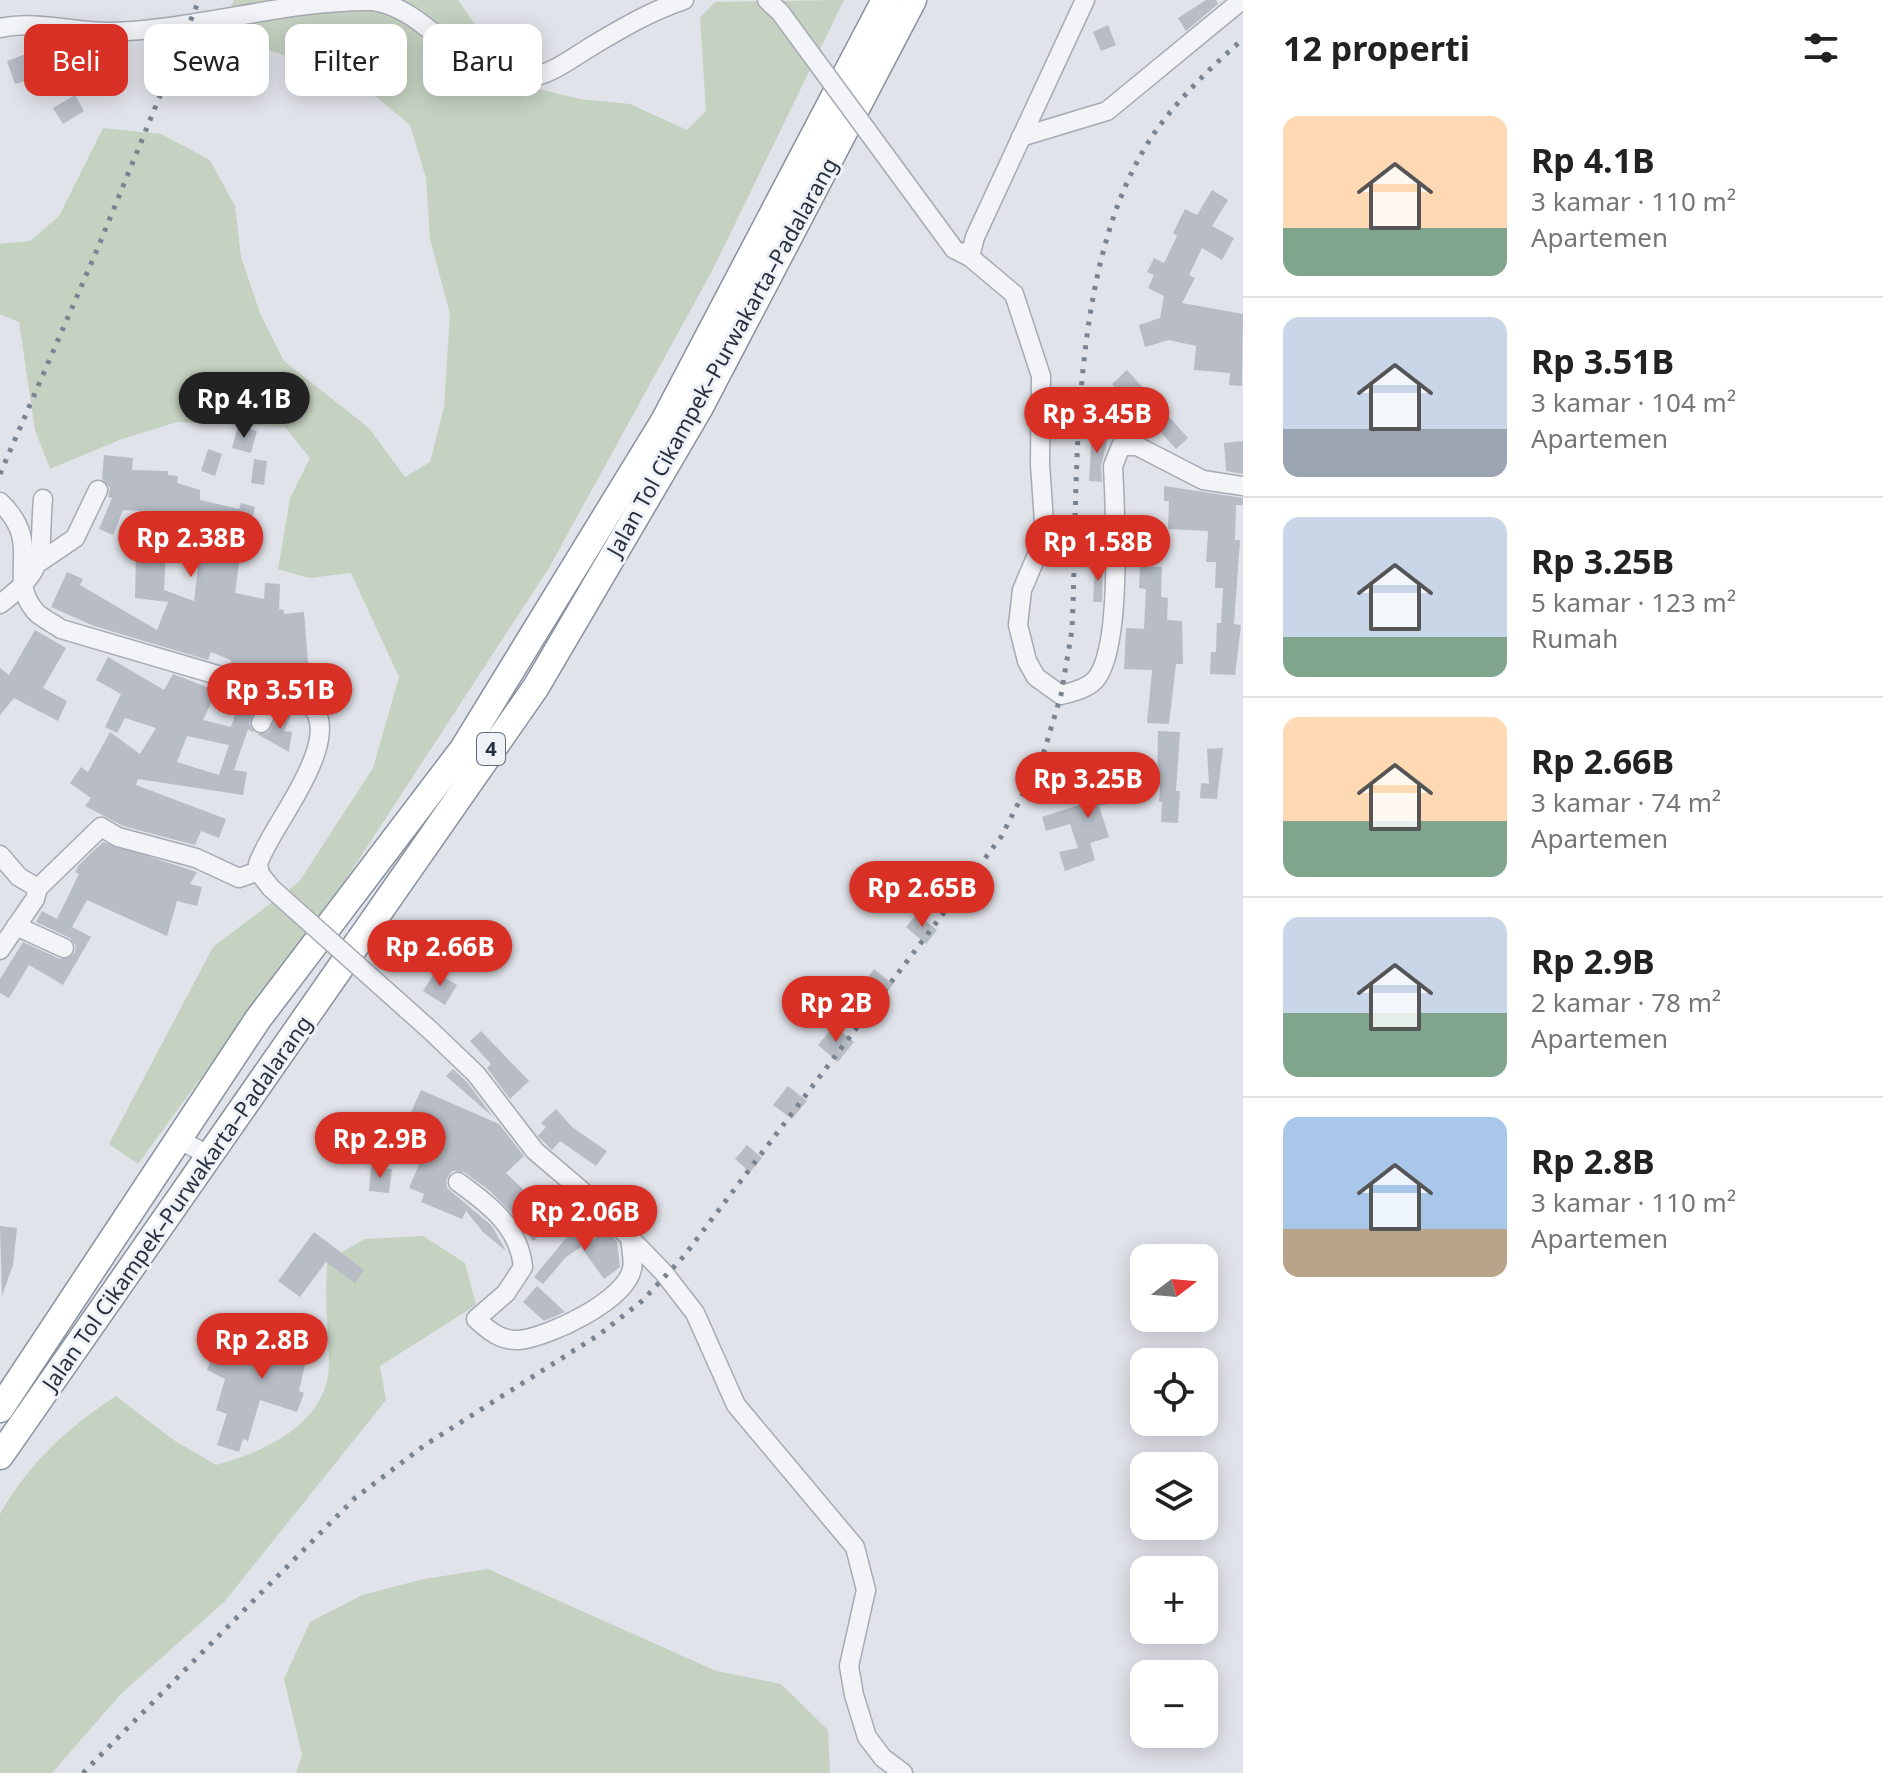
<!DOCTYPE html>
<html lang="id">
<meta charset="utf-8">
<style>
:root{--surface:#fff;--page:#f6f6f6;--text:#222;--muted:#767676;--line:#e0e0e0;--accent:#d93025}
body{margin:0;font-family:"Noto Sans",sans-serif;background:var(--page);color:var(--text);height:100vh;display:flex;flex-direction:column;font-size:30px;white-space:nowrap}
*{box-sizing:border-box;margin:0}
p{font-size:26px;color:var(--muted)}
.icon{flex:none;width:44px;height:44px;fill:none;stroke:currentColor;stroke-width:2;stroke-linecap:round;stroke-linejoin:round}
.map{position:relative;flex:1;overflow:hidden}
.sheet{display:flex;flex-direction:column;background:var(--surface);width:640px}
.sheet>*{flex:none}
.top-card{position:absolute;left:24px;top:24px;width:760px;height:72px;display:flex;gap:16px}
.needle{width:52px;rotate:74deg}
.controls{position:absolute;left:1130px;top:1244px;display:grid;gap:16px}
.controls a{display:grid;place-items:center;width:88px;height:88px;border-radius:16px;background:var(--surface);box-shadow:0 4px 20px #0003;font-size:40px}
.price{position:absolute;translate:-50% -68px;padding:0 18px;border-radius:28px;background:var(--accent);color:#fff;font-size:26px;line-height:52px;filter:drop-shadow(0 2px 4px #0008)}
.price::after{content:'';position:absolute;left:50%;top:48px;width:24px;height:18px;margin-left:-12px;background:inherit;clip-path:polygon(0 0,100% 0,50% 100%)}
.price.active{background:#222;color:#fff}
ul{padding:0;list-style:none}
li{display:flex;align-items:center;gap:24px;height:200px;padding:0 40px}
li+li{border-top:2px solid var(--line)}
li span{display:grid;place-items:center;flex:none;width:224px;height:160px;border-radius:16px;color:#555}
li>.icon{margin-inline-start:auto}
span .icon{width:96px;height:96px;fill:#fffc;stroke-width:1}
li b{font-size:34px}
h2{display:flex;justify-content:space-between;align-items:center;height:96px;padding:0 40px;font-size:34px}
.pill{padding:0 28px;border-radius:16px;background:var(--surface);box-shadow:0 4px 20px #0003;font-size:28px;line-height:72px}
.pill.active{background:var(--accent);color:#fff}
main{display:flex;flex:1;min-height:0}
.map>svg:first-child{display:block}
.green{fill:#c5d2c1}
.building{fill:#b7bcc5;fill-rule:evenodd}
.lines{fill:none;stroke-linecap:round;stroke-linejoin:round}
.minor-casing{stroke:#a5aab3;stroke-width:21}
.highway-casing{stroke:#87919f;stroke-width:29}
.minor{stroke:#f2f4f7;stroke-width:18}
.highway{stroke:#fff;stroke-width:26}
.rail{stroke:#798392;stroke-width:5;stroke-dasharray:4 8;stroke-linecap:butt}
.minor-bridge-casing{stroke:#a5aab3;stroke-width:21;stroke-linecap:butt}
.minor-bridge{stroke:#f2f4f7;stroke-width:18}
.labels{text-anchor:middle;stroke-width:6;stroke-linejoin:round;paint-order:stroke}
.shield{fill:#eff2f6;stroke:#646b77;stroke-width:2}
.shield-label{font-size:20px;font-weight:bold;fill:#283140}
.street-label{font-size:22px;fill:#283140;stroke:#eff2f6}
</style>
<main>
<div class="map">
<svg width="1243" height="1773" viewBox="0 0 1243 1773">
<rect width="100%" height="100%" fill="#e0e3e9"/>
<g class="green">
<path d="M234,0h224l44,63 36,26 42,10 50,5 57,26 19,-19 -6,-93 15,-16 129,-2 -132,271 -163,297 -203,311 -208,285 -29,-20 104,-197 86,-65 74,-114 26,-91 -48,-104 -42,5 -31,-9 12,-71 20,-40 -25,-31 -108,-5 -55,17 -72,30 -15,-39 -16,-108 -19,-8v-70l30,-3 29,-25 44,-88 58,6 49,26 25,46 6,51 19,56 24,48 85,67 36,49 25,-15 14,-55 6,-93 -20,-75 -4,-61 -16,-53 -46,-38 -145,-57z"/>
<path d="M423,1236l42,27 11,42 -96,61 6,34 -161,201 -105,94 -68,78h-52v-259c30,-52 67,-86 116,-118l56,43 44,26c48,-13 111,-41 113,-99 0,-36 -6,-70 -1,-106l37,-21z"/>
<path d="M488,1569l228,102 65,13 47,46 2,43h-534l6,-18 -18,-76 26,-57 52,-27 62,-16z"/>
</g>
<g class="building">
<path d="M1206,0h10l2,4 -32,27 -8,-13z"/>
<path d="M1108,25l8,20 -15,6 -8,-19z"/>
<path d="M50,45l9,26 -44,13 -8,-23z"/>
<path d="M75,95l9,16 -21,13 -10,-16z"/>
<path d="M1212,190l16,10 -16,26 22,12 -12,22 -20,-12 -13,27 6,3 -13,25 61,11 -1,72 -13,-1 1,-12 -36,-3 2,-24 -27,-6 -24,7 -6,-22 21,-7 4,-22 -16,-8 6,-13 -7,-3 7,-14 10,5 13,-27 -4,-3 12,-24 12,6z"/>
<path d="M1127,370l61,68 -12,11 -44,-49 -4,3 -16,-19z"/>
<path d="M238,426l19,5 -6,22 -19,-5z"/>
<path d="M1092,432l17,1 -8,33 1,16 -13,-1z"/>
<path d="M1243,441v33l-17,-3 -2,-28z"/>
<path d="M208,449l14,5 -7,22 -14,-5z"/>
<path d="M104,455l29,3 -1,12 36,1v4l10,1 -1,7 23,7v10l39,9 2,-6 14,4 -7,30 -5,-1 -8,57 29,6 1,-16 15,1 -1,25 5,1v4l20,-2 5,63 -59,-3 -20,-6 1,-6 -20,-8 -3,8 -114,-34 -43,-19 16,-35 16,7 -3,6 77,45 11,-28 -33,-4 1,-47 16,1 3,-41 -32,-1 -10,25 -14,-6 13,-31 -4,-1 2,-9 -8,-9zM168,513l32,14 -8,39 6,1 -4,34 -30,-11z"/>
<path d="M254,459l13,2 -3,24 -13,-2z"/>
<path d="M1164,486l79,12v7h-7l-1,35h5l-6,84 7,1 -6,50 -25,-1 1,-22h5l1,-29h4l2,-35h-8l1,-26h-10l2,-31 -40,-2 1,-28h-5z"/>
<path d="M1138,525l22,1 -1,17 -22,-1z"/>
<path d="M1095,563h8l-1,39h-9z"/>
<path d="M1140,566l22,1 -1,30 7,1 -1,22 15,1 1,43h-7l-7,60 -22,-1 5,-53 -28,-1 2,-41 18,1 2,-40 -7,-1z"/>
<path d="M35,630l31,18 -23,40 24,13 -9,20 -44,-23 -14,17v-47l9,7z"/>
<path d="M108,657l56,33 9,-16 44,17 -14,29 28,7 11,-32 17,5 -10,23 5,10 -6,-4 -14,41 13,2 -4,23 -105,-16 -2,6 90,34 -7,19 -18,-7 -6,14 -72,-19 -38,-20 6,-8 -21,-15 11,-16 7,5 22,-40 30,22 16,-26 -31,-10 -8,15 -12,-6 16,-33 -25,-14zM187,736l42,9 -10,30 -42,-13z"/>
<path d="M283,707l10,4 -9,20 8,1 -3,20 -32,-18 11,-2z"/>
<path d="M1158,731l22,1 -4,59h4l-2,32 -17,-1 1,-20h-3l1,-15 -3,-1z"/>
<path d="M1223,748l-6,51 -17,-1 1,-15 8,1 -2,-35z"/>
<path d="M1121,765l6,35 -28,6 10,31 -19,6 5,17 -30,11 -6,-19 19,-4 -8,-24 -24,7 -4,-14 43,-14 -3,-7 27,-9 -3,-19z"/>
<path d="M103,842l94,30 -7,12 12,3 -5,19 -20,-5 -10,35 -80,-36 -15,27 19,10 -28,48 -34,-20 -20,33 -9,-5v-14l23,-37 37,17 14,-5 2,-8 -6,-8 -34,-16 6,-11 15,8 22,-45 -4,-2 4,-7z"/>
<path d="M917,914l20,16 -11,14 -20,-17z"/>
<path d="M874,969l19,15 -13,17 -19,-15z"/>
<path d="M435,972l22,13 -12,20 -22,-14z"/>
<path d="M834,1026l20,16 -16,20 -20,-17z"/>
<path d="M481,1031l48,50 -19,18 -23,-31 4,-4 -21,-23z"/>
<path d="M453,1069l14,13 26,35 -47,-41z"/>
<path d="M788,1086l19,15 -15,18 -19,-14z"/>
<path d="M421,1090l78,34 25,32 -18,17 20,19 12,-8 6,9 13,-8 17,24 -41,32 -23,-30 -21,-21 -25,-18 -12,-1 -6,9 1,8 45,38 14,25 -23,-19 -17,-21 -4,8 -41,-17 3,-8 -15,-6 15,-35 18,-19 -34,-15z"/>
<path d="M556,1109l16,18 35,24 -11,15 -36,-25 -8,9 -14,-14 8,-9 -5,-4z"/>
<path d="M747,1145l15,13 -12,14 -15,-13z"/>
<path d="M371,1167l21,2 -3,24 -20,-2z"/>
<path d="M581,1220l12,20 13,-10 11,12 3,25 -16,12 -23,-32 -15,10 -23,27 -9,-7z"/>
<path d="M0,1226l17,2 -4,37 -11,31z"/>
<path d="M314,1232l50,38 -9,13 -29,-21 -26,35 -22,-16z"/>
<path d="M537,1286l28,26 -21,9 -21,-19z"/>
<path d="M306,1314l15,7 -14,35 -8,35 5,2 -7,19 -37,-12 -12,41 -5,-2 -4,13 -22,-7 10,-31 -11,-4 9,-31 -18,-9 5,-13 13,6 3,-7 17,6 6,-24 32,5 5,-10 8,4z"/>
</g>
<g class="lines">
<defs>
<g id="minor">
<path d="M767,0l13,12"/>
<path d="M0,28c35,-8 73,4 109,4 88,-2 175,-32 264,-31 56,7 95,85 154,77 24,-3 45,-20 65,-32 30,-18 59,-35 92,-46"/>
<path d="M1021,137l86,-26 135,-111"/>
<path d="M954,249l16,8 44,37 27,82 -1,88 5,72 -23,54 -4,35 9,36 9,16 25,18c11,-3 26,-6 34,-15 28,-31 20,-171 18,-214l8,-20h16l66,34 40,6"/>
<path d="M970,257l5,-20 110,-237"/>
<path d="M0,502c45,43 5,73 35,109 6,7 18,12 26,18l245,72c46,32 -36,125 -48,163l2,10 11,14"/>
<path d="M41,561l34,-23 23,-48"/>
<path d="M0,604c50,-37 38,-49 43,-105"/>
<path d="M261,723l15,-30"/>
<path d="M0,855l19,22 19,11"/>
<path d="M16,926l48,22"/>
<path d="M0,950l35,-51 3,-11 63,-61 17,10 78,21 43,20 20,-7"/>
<path d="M430,1030l46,44 59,77 60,51 69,71 31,40 41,92 119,142 11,43 -17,76 5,29 13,42 16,21 20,15"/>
<path d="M180,1140l30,16"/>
<path d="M458,1182c32,23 61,45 65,85l-17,26 -30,26c13,12 25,22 43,21 30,-3 106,-39 113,-71 2,-9 -1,-21 -2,-31"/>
</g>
<g id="highway">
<path d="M0,1409l258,-390 205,-270 201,-328 221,-421"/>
<path d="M0,1456l536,-769 163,-278 214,-409"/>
</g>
</defs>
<use href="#minor" class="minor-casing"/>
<use href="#highway" class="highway-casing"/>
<use href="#minor" class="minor"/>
<use href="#highway" class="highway"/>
<g class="rail">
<path d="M0,474l97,-224 102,-250"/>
<path d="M83,1773l272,-275 70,-53 175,-111 42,-33 42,-45 317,-419 42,-82 18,-60 11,-65c7,-153 -6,-368 83,-498 25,-35 56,-65 88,-93"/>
</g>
<defs>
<g id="minor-bridge">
<path d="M780,12l174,237"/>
<path d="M271,888l159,142"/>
</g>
</defs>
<use href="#minor-bridge" class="minor-bridge-casing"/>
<use href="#minor-bridge" class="minor-bridge"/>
</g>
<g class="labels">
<rect class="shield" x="477" y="733" width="28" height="32" rx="6"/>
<g class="shield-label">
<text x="491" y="756">4</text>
</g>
<g class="street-label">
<text transform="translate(722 357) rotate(-61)" y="8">Jalan Tol Cikampek–Purwakarta–Padalarang</text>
<text transform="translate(177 1203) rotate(-55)" y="8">Jalan Tol Cikampek–Purwakarta–Padalarang</text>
</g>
</g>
</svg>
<div class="controls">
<a><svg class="needle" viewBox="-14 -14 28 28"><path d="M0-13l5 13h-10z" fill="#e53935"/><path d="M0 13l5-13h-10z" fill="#767676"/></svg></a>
<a><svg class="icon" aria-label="locate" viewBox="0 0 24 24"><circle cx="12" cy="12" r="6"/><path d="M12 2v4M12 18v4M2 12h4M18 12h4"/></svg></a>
<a><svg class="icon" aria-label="layers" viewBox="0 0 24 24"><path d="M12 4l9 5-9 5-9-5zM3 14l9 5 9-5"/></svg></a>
<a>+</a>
<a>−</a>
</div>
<b class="price active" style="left:244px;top:440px">Rp 4.1B</b>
<b class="price" style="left:1097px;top:455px">Rp 3.45B</b>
<b class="price" style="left:191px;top:579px">Rp 2.38B</b>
<b class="price" style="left:1098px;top:583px">Rp 1.58B</b>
<b class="price" style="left:280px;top:731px">Rp 3.51B</b>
<b class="price" style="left:1088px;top:820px">Rp 3.25B</b>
<b class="price" style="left:922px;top:929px">Rp 2.65B</b>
<b class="price" style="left:440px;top:988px">Rp 2.66B</b>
<b class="price" style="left:836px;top:1044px">Rp 2B</b>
<b class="price" style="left:380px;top:1180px">Rp 2.9B</b>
<b class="price" style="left:585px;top:1253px">Rp 2.06B</b>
<b class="price" style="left:262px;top:1381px">Rp 2.8B</b>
<div class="top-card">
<a class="pill active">Beli</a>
<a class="pill">Sewa</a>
<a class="pill">Filter</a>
<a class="pill">Baru</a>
</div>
</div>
<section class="sheet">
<h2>12 properti<svg class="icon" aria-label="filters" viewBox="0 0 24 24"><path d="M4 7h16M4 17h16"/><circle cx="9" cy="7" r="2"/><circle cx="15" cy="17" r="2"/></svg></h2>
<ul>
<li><span style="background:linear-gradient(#ffd9b3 70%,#7fa58c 0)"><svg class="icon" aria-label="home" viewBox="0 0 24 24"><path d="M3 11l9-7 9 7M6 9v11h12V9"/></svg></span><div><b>Rp 4.1B</b><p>3 kamar · 110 m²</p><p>Apartemen</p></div></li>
<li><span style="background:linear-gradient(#c9d6e8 70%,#9aa5b1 0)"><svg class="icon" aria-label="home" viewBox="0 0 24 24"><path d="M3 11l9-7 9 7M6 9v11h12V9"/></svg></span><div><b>Rp 3.51B</b><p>3 kamar · 104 m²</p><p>Apartemen</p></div></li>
<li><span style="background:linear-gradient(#c9d6e8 75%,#7fa58c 0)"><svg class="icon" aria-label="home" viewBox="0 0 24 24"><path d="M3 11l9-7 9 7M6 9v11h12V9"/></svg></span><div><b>Rp 3.25B</b><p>5 kamar · 123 m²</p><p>Rumah</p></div></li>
<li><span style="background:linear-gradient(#ffd9b3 65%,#7fa58c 0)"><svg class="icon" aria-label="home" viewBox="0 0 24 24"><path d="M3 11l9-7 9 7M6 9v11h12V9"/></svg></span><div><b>Rp 2.66B</b><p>3 kamar · 74 m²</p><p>Apartemen</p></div></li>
<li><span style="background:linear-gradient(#c9d6e8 60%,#7fa58c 0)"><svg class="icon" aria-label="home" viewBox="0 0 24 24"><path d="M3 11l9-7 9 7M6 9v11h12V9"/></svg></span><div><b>Rp 2.9B</b><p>2 kamar · 78 m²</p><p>Apartemen</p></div></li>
<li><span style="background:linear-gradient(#a9c7e8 70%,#b9a48a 0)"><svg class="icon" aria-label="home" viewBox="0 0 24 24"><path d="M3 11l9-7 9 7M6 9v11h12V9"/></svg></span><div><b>Rp 2.8B</b><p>3 kamar · 110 m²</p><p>Apartemen</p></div></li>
</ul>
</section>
</main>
